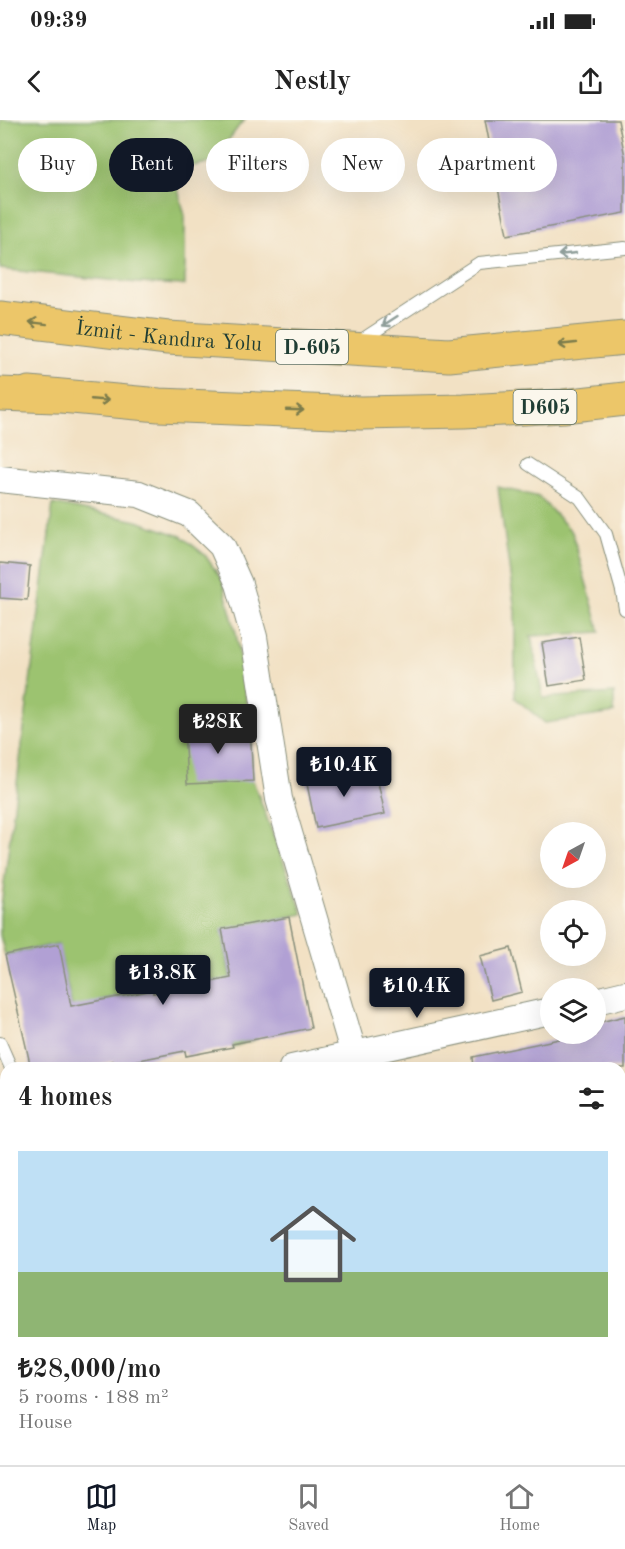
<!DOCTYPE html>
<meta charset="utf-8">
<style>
:root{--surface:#fff;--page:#f6f6f6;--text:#222;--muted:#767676;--line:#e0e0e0;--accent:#111827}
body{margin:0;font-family:"Old Standard TT",serif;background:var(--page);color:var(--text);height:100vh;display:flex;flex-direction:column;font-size:22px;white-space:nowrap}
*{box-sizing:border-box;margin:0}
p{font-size:20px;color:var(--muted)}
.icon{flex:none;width:33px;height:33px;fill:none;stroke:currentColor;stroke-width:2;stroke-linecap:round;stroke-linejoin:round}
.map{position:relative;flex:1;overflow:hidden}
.drawer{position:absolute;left:0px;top:942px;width:626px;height:404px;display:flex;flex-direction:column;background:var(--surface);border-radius:18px 18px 0 0;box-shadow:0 6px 24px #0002}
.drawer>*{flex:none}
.banner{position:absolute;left:18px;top:18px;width:590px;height:54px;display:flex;gap:12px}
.needle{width:39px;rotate:220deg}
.tools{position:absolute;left:540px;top:702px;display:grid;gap:12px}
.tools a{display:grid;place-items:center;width:66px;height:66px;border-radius:50%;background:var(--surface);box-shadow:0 6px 24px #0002;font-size:30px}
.price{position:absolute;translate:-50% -51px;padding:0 14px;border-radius:6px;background:var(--accent);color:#fff;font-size:20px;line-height:39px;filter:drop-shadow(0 2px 3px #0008)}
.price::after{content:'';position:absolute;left:50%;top:36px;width:18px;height:14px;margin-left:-9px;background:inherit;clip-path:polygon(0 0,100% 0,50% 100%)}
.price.selected{background:#222;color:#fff}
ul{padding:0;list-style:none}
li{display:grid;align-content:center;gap:12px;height:318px;padding:0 18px}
li span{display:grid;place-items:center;height:186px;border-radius:0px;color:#555}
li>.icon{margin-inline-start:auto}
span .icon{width:108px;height:108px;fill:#fffc;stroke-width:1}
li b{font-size:26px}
h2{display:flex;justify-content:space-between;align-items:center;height:72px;padding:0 18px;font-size:26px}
.pill{padding:0 21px;border-radius:27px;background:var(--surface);box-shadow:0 6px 24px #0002;font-size:21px;line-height:54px}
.pill.selected{background:var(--accent);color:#fff}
.status{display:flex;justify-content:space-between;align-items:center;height:42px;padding:0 30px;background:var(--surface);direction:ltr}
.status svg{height:16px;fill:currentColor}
header{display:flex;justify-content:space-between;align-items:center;height:78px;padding:0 18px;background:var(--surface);font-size:27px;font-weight:700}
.tab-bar{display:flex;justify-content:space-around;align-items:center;height:84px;border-top:2px solid var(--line);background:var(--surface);font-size:16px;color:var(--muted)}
.tab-bar a{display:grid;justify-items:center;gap:3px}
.tab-bar .selected{color:var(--accent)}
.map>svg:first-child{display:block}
.green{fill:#9cc36f;stroke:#5e8052;stroke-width:1.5}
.building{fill:#b1a0d4}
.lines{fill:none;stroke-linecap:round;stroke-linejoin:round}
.service-casing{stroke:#888f7c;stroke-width:14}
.minor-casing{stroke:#888f7c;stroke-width:28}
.trunk-casing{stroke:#888f7c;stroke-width:35}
.motorway-casing{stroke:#888f7c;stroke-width:35}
.service{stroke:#fff;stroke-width:12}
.minor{stroke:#fff;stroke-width:26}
.trunk{stroke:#ecc669;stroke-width:33}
.motorway{stroke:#ecc669;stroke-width:33}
.oneway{stroke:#8f9e9a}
.oneway2{stroke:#7b7b4c}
.labels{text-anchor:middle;stroke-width:5;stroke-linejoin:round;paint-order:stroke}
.shield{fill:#fbf7ec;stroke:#61756b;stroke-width:1.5}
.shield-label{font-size:20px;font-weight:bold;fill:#1f3d34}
.street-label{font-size:21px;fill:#1f3d34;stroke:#fbf7ec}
</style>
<div class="status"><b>09:39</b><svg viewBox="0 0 49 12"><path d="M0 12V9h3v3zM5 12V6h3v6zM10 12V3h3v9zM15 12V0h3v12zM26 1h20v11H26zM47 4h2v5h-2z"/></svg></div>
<header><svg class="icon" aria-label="back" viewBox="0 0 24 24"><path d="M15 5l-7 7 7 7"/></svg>Nestly<svg class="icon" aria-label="share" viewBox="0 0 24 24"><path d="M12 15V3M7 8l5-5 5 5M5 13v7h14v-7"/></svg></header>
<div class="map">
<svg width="625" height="1345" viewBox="0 0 625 1345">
<rect width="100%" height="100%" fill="#fbf7ec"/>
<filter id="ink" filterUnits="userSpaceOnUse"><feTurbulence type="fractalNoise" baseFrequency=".0167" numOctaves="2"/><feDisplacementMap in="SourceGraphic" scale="12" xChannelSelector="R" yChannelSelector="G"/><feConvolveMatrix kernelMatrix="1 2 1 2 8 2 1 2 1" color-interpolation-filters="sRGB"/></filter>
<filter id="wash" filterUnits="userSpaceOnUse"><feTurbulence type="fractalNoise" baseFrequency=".008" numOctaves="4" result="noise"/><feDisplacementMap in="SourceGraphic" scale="24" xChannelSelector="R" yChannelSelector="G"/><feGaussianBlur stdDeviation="1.35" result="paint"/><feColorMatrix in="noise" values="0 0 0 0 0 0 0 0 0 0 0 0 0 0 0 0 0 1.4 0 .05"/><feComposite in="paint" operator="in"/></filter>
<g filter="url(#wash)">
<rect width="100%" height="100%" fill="#f2e1c4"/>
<g class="green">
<path d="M0,0h245l-6,6 -27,36 -39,8 12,46v69l-47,-2 -138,-14z"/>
<path d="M498,367l41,10 33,35 28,100 -69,4 12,62 71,-5v20l-69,10 -30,-25v-87z"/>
<path d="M53,384l84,17 44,15 24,19 17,25 14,53 14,92 3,56 50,133 -81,16 9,51 26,58 -24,8 -14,-67 -46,9 -20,1 -53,10 -27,11 -15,-67 -53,11 -5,-20v-20z"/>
</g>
<g id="blocks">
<g class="building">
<path d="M485,0h133l7,37v56l-118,22z"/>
<path d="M0,443l30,3 -3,34 -27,-2z"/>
<path d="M579,517l7,43 -37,6 -7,-43z"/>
<path d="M250,605l3,56 -66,3 -3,-56z"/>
<path d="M356,649l1,7 19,-3 9,41 -69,14 -10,-49z"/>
<path d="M289,797l22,111 -79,16 1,3 -47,9 -1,-5 -71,14 -1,-4 -30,7h-52l-26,-113 54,-11 12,62 82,-16v3l78,-15 -9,-49z"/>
<path d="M511,828l11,44 -31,8 -11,-44z"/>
<path d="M625,896v52h-151l-1,-11 110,-23h13v-11z"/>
</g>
</g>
</g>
<g filter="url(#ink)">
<use href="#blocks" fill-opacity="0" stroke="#888f7c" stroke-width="1.5"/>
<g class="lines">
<defs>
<g id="service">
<path d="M357,223l122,-80 146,-15"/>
<path d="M528,344l52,34 26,36 16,57 3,18"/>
<path d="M0,923l11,25"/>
<path d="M586,1340l2,5"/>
</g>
<g id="minor">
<path d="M0,359l139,15 50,20 33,32 17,38 15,53 25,162 79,269"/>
<path d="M596,881l29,-7"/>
<path d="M292,948l258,-57"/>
<path d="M0,986l6,2"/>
<path d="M0,1171l6,-2"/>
<path d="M620,1275l5,-2"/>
<path d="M188,1340l3,5"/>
<path d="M434,1345l14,-5"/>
</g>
<g id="trunk">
<path id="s1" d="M0,198l168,20 281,17 176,-17"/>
<path d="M29,273l130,12 202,8 103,-2 99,-5 62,-7"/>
</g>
<path id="motorway" d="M0,274l56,2"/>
</defs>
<use href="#service" class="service-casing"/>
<use href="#minor" class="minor-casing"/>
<use href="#trunk" class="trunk-casing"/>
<use href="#motorway" class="motorway-casing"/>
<use href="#service" class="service"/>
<use href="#minor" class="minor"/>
<use href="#trunk" class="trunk"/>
<use href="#motorway" class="motorway"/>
</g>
<defs><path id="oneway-shaft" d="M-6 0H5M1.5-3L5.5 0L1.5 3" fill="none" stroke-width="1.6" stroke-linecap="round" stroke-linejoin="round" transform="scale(1.5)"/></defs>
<g class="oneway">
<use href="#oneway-shaft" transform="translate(567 134) rotate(174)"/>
<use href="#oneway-shaft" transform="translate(390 201) rotate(147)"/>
</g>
<g class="oneway2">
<use href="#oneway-shaft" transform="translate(38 203) rotate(-173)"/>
<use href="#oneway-shaft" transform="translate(567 224) rotate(174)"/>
<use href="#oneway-shaft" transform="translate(100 280) rotate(5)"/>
<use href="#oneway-shaft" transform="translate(295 290) rotate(2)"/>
</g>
</g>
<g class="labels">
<g class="shield">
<rect x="276" y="210" width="72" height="34" rx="4.5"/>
<rect x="513.5" y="270" width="63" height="34" rx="4.5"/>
</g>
<g class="shield-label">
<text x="312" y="234">D-605</text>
<text x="545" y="294">D605</text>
</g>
<g class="street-label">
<text dy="7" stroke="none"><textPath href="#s1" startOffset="170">İzmit - Kandıra Yolu</textPath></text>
</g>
</g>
</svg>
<div class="tools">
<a><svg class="needle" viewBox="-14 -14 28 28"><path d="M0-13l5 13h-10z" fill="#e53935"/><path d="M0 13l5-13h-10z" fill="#767676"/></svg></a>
<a><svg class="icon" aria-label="locate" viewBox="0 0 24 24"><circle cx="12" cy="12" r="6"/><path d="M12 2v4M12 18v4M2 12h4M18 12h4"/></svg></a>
<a><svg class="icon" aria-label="layers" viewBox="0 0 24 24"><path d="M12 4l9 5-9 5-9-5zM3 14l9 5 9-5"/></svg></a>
</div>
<b class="price selected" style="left:218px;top:635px">₺28K</b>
<b class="price" style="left:344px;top:678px">₺10.4K</b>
<b class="price" style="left:163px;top:886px">₺13.8K</b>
<b class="price" style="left:417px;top:899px">₺10.4K</b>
<div class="banner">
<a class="pill">Buy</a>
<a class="pill selected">Rent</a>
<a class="pill">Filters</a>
<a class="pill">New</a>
<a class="pill">Apartment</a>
</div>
<section class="drawer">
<h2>4 homes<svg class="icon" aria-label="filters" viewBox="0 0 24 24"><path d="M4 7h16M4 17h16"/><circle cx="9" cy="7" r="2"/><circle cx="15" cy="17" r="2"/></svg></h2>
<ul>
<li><span style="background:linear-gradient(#bfe0f5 65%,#8fb573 0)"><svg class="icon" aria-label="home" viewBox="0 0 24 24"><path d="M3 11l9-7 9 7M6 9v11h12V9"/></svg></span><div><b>₺28,000/mo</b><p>5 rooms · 188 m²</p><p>House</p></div></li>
</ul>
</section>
</div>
<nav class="tab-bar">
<a class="selected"><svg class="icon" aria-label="map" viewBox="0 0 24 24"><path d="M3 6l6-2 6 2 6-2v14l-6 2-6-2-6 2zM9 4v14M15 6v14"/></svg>Map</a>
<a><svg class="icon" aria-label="saved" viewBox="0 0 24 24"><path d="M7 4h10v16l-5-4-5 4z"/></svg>Saved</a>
<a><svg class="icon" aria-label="home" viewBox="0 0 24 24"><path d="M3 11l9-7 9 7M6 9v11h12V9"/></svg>Home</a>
</nav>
